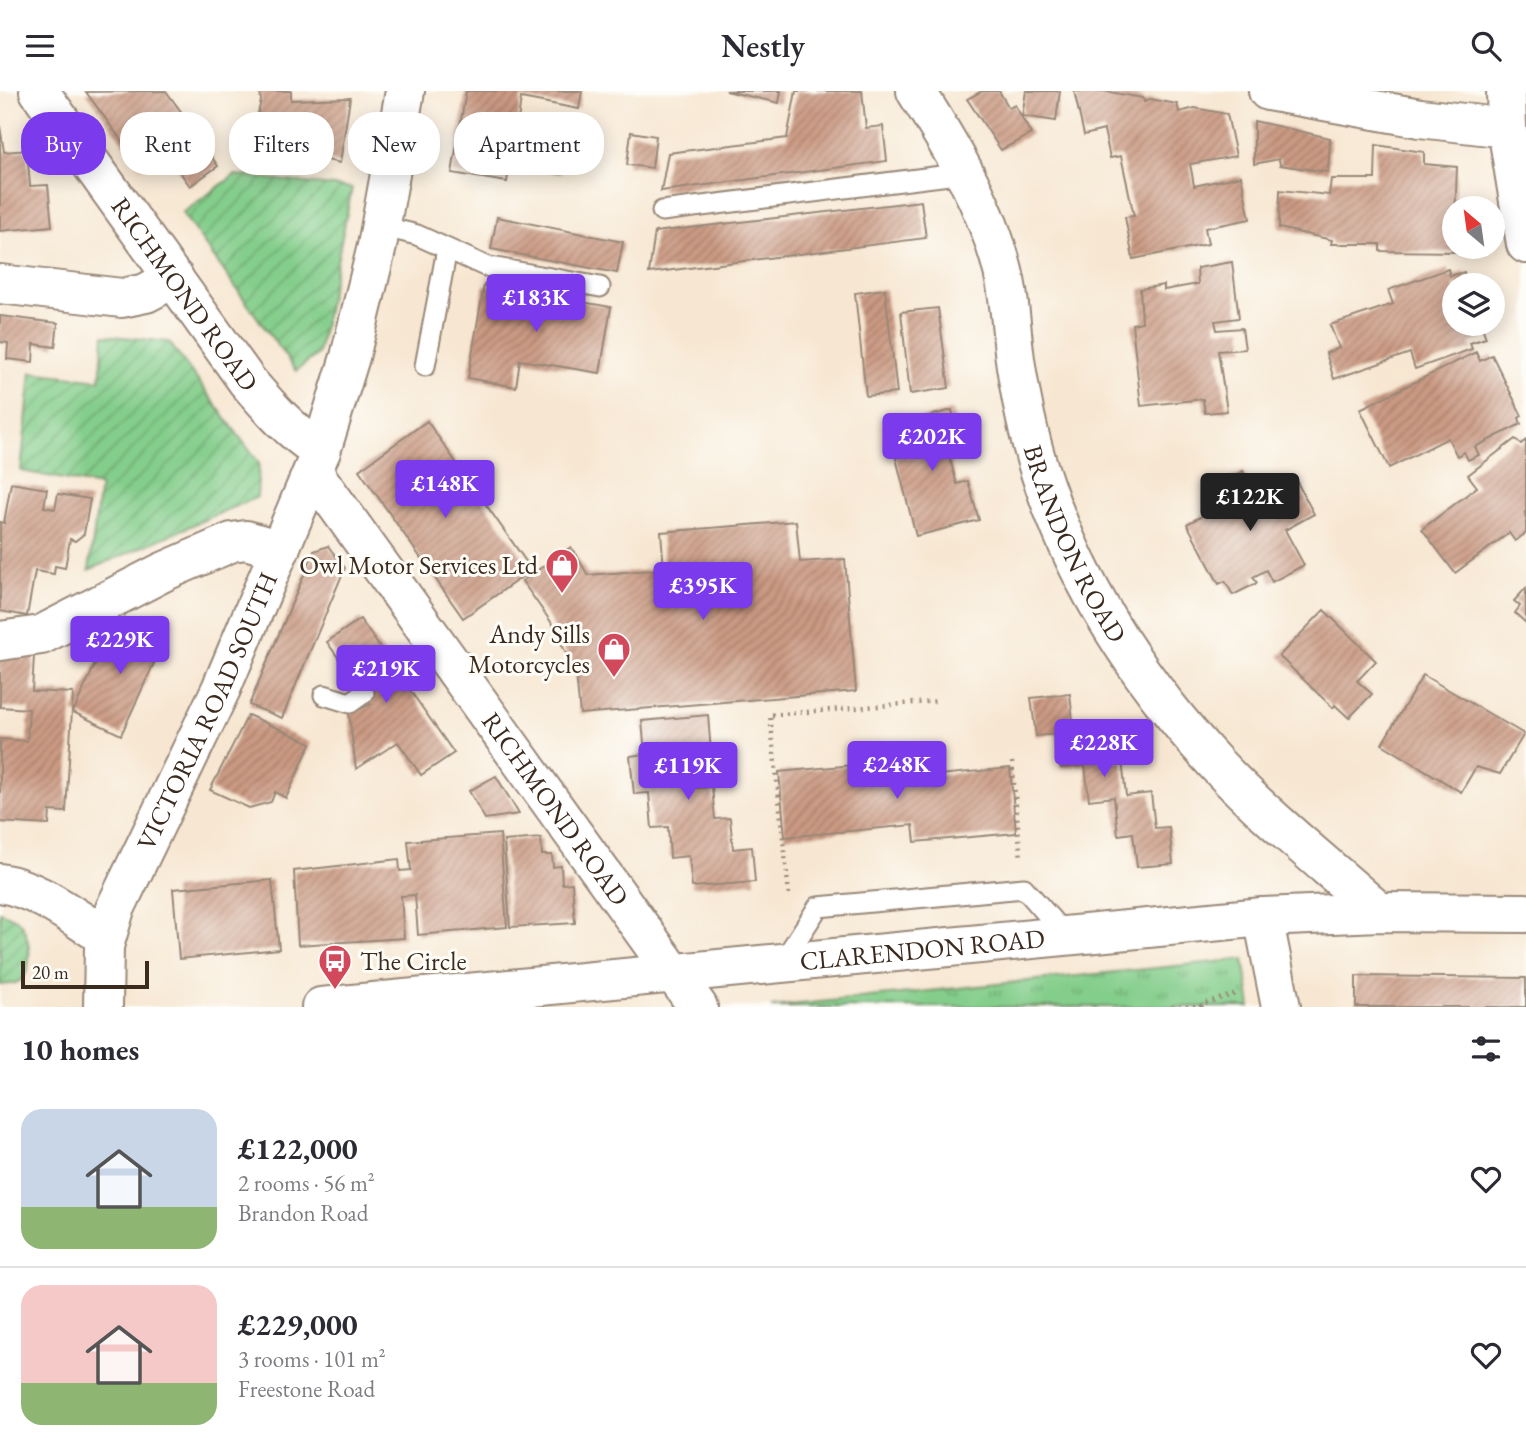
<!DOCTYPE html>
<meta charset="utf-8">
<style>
:root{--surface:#fff;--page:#f7f7f7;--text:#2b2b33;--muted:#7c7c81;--line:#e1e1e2;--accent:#7c3aed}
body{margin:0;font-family:"EB Garamond",serif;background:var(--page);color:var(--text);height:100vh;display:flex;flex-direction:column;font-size:26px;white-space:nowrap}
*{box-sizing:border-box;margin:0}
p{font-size:23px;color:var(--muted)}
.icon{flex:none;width:38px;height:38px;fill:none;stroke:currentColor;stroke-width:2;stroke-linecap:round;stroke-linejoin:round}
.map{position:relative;height:916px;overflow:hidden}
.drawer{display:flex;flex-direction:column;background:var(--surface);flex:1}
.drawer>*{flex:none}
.banner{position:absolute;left:21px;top:21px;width:700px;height:63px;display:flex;gap:14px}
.needle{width:46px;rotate:331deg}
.buttons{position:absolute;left:1442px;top:105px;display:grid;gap:14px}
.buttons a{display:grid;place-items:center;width:63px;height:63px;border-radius:50%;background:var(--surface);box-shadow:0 4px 18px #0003;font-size:35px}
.scale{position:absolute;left:21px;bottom:18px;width:128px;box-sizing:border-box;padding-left:7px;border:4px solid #3b2a1e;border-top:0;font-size:19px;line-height:24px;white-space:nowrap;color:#3b2a1e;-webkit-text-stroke:5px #fdfcf7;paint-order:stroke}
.price{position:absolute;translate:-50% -60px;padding:0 16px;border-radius:7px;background:var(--accent);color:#fff;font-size:23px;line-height:46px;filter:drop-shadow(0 2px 4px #0008)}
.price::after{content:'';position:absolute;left:50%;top:42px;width:21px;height:16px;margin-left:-10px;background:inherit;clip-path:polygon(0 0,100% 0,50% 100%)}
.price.on{background:#222;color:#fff}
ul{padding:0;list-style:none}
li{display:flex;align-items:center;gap:21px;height:175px;padding:0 21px}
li+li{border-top:2px solid var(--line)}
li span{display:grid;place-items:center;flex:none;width:196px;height:140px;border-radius:21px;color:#555}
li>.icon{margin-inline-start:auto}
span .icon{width:84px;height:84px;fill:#fffc;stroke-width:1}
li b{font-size:30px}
h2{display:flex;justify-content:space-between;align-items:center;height:84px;padding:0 21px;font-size:30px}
.tag{padding:0 24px;border-radius:28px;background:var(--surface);box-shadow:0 4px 18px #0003;font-size:24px;line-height:63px}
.tag.on{background:var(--accent);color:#fff}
header{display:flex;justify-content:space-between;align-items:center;height:91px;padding:0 21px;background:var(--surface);font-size:32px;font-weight:600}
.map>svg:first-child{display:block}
.park{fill:url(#park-tufts);stroke:#607c54;stroke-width:2}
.garden{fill:url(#garden-furrows);stroke:#607c54;stroke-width:2}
.building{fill:url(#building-hatch)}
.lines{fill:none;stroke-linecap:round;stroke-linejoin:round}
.service-casing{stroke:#998878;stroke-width:23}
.minor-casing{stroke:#998878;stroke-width:42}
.tertiary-casing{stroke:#998878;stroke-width:42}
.secondary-casing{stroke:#998878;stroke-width:42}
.path{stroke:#998878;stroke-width:4.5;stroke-dasharray:2 5;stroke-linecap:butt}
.service{stroke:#fff;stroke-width:19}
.minor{stroke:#fff;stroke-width:38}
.tertiary{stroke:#fff;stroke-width:38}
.secondary{stroke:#fff;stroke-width:38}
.labels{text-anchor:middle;stroke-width:6;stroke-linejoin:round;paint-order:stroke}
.street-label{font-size:26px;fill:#3b2a1e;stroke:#fdfcf7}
.poi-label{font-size:26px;fill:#3b2a1e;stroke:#fdfcf7;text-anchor:end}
</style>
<header><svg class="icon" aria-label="menu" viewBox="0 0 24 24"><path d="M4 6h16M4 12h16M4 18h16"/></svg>Nestly<svg class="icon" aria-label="search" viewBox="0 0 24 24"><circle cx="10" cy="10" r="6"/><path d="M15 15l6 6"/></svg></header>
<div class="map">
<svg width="1526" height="916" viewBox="0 0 1526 916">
<defs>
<pattern id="park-tufts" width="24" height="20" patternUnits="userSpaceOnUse" patternTransform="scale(1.75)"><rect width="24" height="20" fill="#84ce8b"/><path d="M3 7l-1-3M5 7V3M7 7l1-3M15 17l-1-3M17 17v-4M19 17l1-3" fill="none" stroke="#6da771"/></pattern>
<pattern id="garden-furrows" width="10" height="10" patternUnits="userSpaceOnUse" patternTransform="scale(1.75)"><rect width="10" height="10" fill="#84ce8b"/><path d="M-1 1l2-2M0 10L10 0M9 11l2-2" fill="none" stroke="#6da771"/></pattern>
<pattern id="building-hatch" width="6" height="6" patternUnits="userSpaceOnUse" patternTransform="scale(1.75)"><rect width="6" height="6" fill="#cb9a83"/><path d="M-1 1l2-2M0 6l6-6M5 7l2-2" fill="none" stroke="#a67e6b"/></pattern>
</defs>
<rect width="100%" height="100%" fill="#fdfcf7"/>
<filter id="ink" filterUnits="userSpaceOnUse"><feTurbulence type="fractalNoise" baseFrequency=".0143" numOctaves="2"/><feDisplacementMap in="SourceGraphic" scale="14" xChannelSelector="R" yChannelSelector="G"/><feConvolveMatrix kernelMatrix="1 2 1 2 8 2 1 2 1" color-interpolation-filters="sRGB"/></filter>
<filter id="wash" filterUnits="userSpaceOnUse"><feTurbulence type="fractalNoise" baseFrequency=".00686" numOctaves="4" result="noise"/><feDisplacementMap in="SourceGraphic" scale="28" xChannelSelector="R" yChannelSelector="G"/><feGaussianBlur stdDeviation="1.57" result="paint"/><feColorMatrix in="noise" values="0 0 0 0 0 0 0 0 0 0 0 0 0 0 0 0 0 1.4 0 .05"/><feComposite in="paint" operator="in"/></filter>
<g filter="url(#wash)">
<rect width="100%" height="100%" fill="#f7e7d2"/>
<path class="park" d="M1244,868l7,48h-480z"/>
<g class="garden">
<path d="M235,84l117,13 -34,166 -22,17 -114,-158z"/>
<path d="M104,244l65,7 90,121 -2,34 -168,73 11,-84 -79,-15 10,-99 69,8z"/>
<path d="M0,821c5,2 11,4 16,7 14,9 19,49 5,61 -5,5 -14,4 -21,5z"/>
</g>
<g id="blocks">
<g class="building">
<path d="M166,0l27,37 -52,39 -55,-75z"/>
<path d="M260,0h31v9l59,-2 -10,65 -89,-21 10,-41z"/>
<path d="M466,0h116l-3,18 -58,-11 -4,30 69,12 -5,28 -19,-3 -1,9 -51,-9 -3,17 -55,-9z"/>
<path d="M726,0h55l-2,12z"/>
<path d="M796,0h66l4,37 17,-2 4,35 -226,30 7,-38 119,-15z"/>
<path d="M982,0h17l10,17 6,-3 16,29 -30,16 -34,-51z"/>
<path d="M1026,0h34l-4,30 -34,-5z"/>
<path d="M1074,0h30l39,7 1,4 6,-3 27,5 2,8 16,-4 32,6 9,42 -46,8 2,10 2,12 47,-10 9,43 -45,9 3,16 -75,15 -8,-42 9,-1 -13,-60 -11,2 -6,-28 -20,5z"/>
<path d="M1254,30l76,17 -2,34 -48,-7 -1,-6 -25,5z"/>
<path d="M0,35l4,26 23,-2 3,36 18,-1 4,41 -52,5z"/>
<path d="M631,41l25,4 -4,32 -25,-3z"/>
<path d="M197,46l21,29 -28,20 -21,-29z"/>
<path d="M1376,54l48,7v12l33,3 -3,80h6l1,5 -81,-1v-7h-49l1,-4 -53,-12 1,-38 49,5 2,-16h44z"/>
<path d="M921,110l5,37 -277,35 6,-41z"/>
<path d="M497,126l126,25 -6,31 -126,-24z"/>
<path d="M1232,171l7,56 -24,3 2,9 25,-2 3,21 -27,2 9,60 -22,2 -2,-14 -62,7 -9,-82 10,-2 -2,-33 24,-4v5l34,-6 -1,-16z"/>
<path d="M1448,178l2,7 14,-4 4,13h-14v39h27l5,14 -16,5 2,6 -57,20 -5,-16 -76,26 -8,-26 13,-5 -9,-23 63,-21 -5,-14z"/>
<path d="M484,194l127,22 -11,66 -80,-13 -4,27 -48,-9z"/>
<path d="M885,198l12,104 -31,3 -11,-103z"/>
<path d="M938,217l11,80 -39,6 -9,-82z"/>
<path d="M0,225l58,7 -3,24 -21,-3 -1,18 -26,-3 1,-16 -8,-1z"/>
<path d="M1476,261l4,9 12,-6 30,61 -3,2 2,6 -46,23 4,8 -11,5 -4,-8 -7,4 -9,-18 -59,30 -29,-59z"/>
<path d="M952,319l11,42 -14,4 8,28 11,-3 11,39 -63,16 -28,-109z"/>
<path d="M427,330l105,149 -69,48 -104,-148z"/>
<path d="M1515,348l6,5 5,-4v93l-11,8 -6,-8 -54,40 -33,-44 55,-42 -9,-12z"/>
<path d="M1243,380l10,19 7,-4 7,12 30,-16 17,32 -29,16 19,35 -32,17 -6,-12 -13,7 4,6 -24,12 -8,-14 -6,3 -32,-60 28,-15 -5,-8 12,-7 -5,-9z"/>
<path d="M11,392l36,6 -3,18 11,2 3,-15 32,5 -6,35 -9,7 -5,-2 -5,29 -10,-2 -1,8 -19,-3 -8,45 -27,-5v-89l4,1z"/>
<path d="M796,430l4,41 45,-3 11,132 -276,23 -4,-40 -25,-52 -29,-41 49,-34 17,28 76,-6 -3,-37z"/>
<path d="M328,455l17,22 -63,150 -33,-13 65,-154z"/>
<path d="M1526,497v35l-11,-10 5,-7 -6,-5z"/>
<path d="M1324,519l52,51 -19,20 15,13 -23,24 -14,-13 -2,3 -54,-52z"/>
<path d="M124,527l42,19 -45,98 -48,-23 36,-77 6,3z"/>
<path d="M360,528l94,134 -33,22 -23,-33 -42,27 -7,-55 22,-10 -44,-62z"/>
<path d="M0,563l34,2 -2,35 41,2 -7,119 -16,-1 -1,14 -49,-3v-83l27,2 2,-32 -29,-2z"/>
<path d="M1423,584l101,59 -24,40 -24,-7 -15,25 -79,-48z"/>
<path d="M1070,603l4,37 22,-2 3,33 23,-2 4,36 25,-3 4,35 14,-1 4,37 -36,3 -4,-34 -15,2 -4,-38 -25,3 -4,-35 -24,3 -4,-34 -21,2 -5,-38z"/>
<path d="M248,624l63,28 -25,55 -11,-6 -4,10 -22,6 -39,-18z"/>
<path d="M708,624l3,38 -16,2 2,33 15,-1 3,32 15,-1 3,31 19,-2 3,35 -63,5 -3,-31 -19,2 -2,-31 -16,1 -3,-35 -15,1 -4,-38 15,-2 -3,-33z"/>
<path d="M907,669l2,18 101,-10 6,65 -101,9 -2,-17 -128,12 -6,-65z"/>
<path d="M496,685l23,38 -34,5 -16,-28z"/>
<path d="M500,743l7,93 -89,8 -3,-40 -14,1 3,42 -106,7 -4,-74 105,-12 1,12 11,-1 -3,-29z"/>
<path d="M541,747l1,17h10l1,12 8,-1 1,18 10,-1 3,40 -65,4 -6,-86z"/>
<path d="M272,789l7,69 -100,10 -6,-70z"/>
<path d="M1356,885l170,2v29h-170z"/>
</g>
</g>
</g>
<g filter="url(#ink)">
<use href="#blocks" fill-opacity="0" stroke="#998878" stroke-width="2"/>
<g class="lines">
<defs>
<g id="service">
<path d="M662,120l303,-38"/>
<path d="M381,135l36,9 68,31 115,21"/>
<path d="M425,275l22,-117"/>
<path d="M396,580l41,-27"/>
<path d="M324,604l26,8 14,-10"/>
<path d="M782,872l36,-56 206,-19 42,48"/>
</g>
<g id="minor">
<path id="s1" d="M39,0l208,290c23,27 44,51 74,70"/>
<path id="s2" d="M916,0c36,57 71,115 87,180 8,31 8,64 13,95 6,39 15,81 28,118 36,106 98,200 174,282 49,52 107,98 161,146"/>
<path d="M1268,0l152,27 87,10"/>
<path d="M1506,0l1,37 19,116"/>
<path d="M0,193l122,14 24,-5 28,-15"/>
<path id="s3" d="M313,381l385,535"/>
<path d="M0,550l41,-6 122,-63 69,-30 14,-2 34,10"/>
<path d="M0,792c39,6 73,34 106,54"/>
<path d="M1263,826l18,90"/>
</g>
<g id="tertiary">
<path id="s4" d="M321,916l942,-90 116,-5 147,1"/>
</g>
<g id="secondary">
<path id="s5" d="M103,916l1,-61 11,-37 106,-220 100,-238 29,-94 27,-111 28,-155"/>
</g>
</defs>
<use href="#service" class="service-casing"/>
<use href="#minor" class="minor-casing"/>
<use href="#tertiary" class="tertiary-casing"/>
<use href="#secondary" class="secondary-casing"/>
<g class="path">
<path d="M1012,671l9,97"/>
<path d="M789,803l-19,-179 169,-14"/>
<path d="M1172,916l30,-1"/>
<path d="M1201,916l1,-3 37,-11"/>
</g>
<use href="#service" class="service"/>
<use href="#minor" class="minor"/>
<use href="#tertiary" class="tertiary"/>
<use href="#secondary" class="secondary"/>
</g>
</g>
<defs>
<symbol id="shop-pin" viewBox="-11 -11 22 30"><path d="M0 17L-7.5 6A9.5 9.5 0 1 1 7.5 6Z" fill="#d1495b" stroke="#fdfcf7"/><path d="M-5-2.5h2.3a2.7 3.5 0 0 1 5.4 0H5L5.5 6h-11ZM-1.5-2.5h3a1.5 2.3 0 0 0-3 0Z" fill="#fff"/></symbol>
<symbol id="bus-pin" viewBox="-11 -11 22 30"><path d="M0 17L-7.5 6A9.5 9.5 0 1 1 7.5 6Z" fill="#d1495b" stroke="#fdfcf7"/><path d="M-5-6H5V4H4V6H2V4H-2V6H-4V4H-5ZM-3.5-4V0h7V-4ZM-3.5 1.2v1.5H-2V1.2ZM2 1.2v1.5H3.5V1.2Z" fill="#fff"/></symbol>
</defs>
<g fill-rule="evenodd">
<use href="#shop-pin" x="543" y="455" width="38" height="52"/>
<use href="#shop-pin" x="595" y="539" width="38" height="52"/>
<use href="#bus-pin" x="316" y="851" width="38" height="52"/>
</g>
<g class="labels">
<g class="street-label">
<text dy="9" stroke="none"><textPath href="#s1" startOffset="250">RICHMOND ROAD</textPath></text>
<text dy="9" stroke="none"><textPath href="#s2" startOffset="485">BRANDON ROAD</textPath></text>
<text dy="9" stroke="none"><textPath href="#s5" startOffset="318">VICTORIA ROAD SOUTH</textPath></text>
<text dy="9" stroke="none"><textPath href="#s3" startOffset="415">RICHMOND ROAD</textPath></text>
<text dy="9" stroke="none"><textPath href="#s4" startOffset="604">CLARENDON ROAD</textPath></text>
</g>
<g class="poi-label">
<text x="538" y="483">Owl Motor Services Ltd</text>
<text x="590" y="552">Andy Sills<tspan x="590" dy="30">Motorcycles</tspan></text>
<text x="360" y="879" text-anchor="start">The Circle</text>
</g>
</g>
</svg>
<div class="buttons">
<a><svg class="needle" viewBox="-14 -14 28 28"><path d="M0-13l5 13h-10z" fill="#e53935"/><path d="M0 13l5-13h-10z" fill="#7c7c81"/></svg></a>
<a><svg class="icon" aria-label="layers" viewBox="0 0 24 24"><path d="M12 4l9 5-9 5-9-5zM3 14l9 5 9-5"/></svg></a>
</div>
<div class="scale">20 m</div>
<b class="price" style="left:536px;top:243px">£183K</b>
<b class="price" style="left:932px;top:382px">£202K</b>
<b class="price" style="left:445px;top:429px">£148K</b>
<b class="price on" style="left:1250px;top:442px">£122K</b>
<b class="price" style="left:703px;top:531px">£395K</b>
<b class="price" style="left:120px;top:585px">£229K</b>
<b class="price" style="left:386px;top:614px">£219K</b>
<b class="price" style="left:1104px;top:688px">£228K</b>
<b class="price" style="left:897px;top:710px">£248K</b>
<b class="price" style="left:688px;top:711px">£119K</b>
<div class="banner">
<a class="tag on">Buy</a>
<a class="tag">Rent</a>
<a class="tag">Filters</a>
<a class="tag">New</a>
<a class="tag">Apartment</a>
</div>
</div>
<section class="drawer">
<h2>10 homes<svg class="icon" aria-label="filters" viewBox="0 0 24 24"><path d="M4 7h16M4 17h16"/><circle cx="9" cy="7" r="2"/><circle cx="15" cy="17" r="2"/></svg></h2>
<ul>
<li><span style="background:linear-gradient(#c9d6e8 70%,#8fb573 0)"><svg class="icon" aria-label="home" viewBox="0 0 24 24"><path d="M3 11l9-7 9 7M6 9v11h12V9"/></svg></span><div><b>£122,000</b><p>2 rooms · 56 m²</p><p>Brandon Road</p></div><svg class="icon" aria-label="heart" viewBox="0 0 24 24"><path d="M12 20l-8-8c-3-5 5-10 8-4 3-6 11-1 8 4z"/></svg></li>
<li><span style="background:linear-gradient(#f6c9c9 70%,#8fb573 0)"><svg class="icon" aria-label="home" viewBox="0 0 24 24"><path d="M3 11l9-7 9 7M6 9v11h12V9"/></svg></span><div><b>£229,000</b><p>3 rooms · 101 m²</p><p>Freestone Road</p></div><svg class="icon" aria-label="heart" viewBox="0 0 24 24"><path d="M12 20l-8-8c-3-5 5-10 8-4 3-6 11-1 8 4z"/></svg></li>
</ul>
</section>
